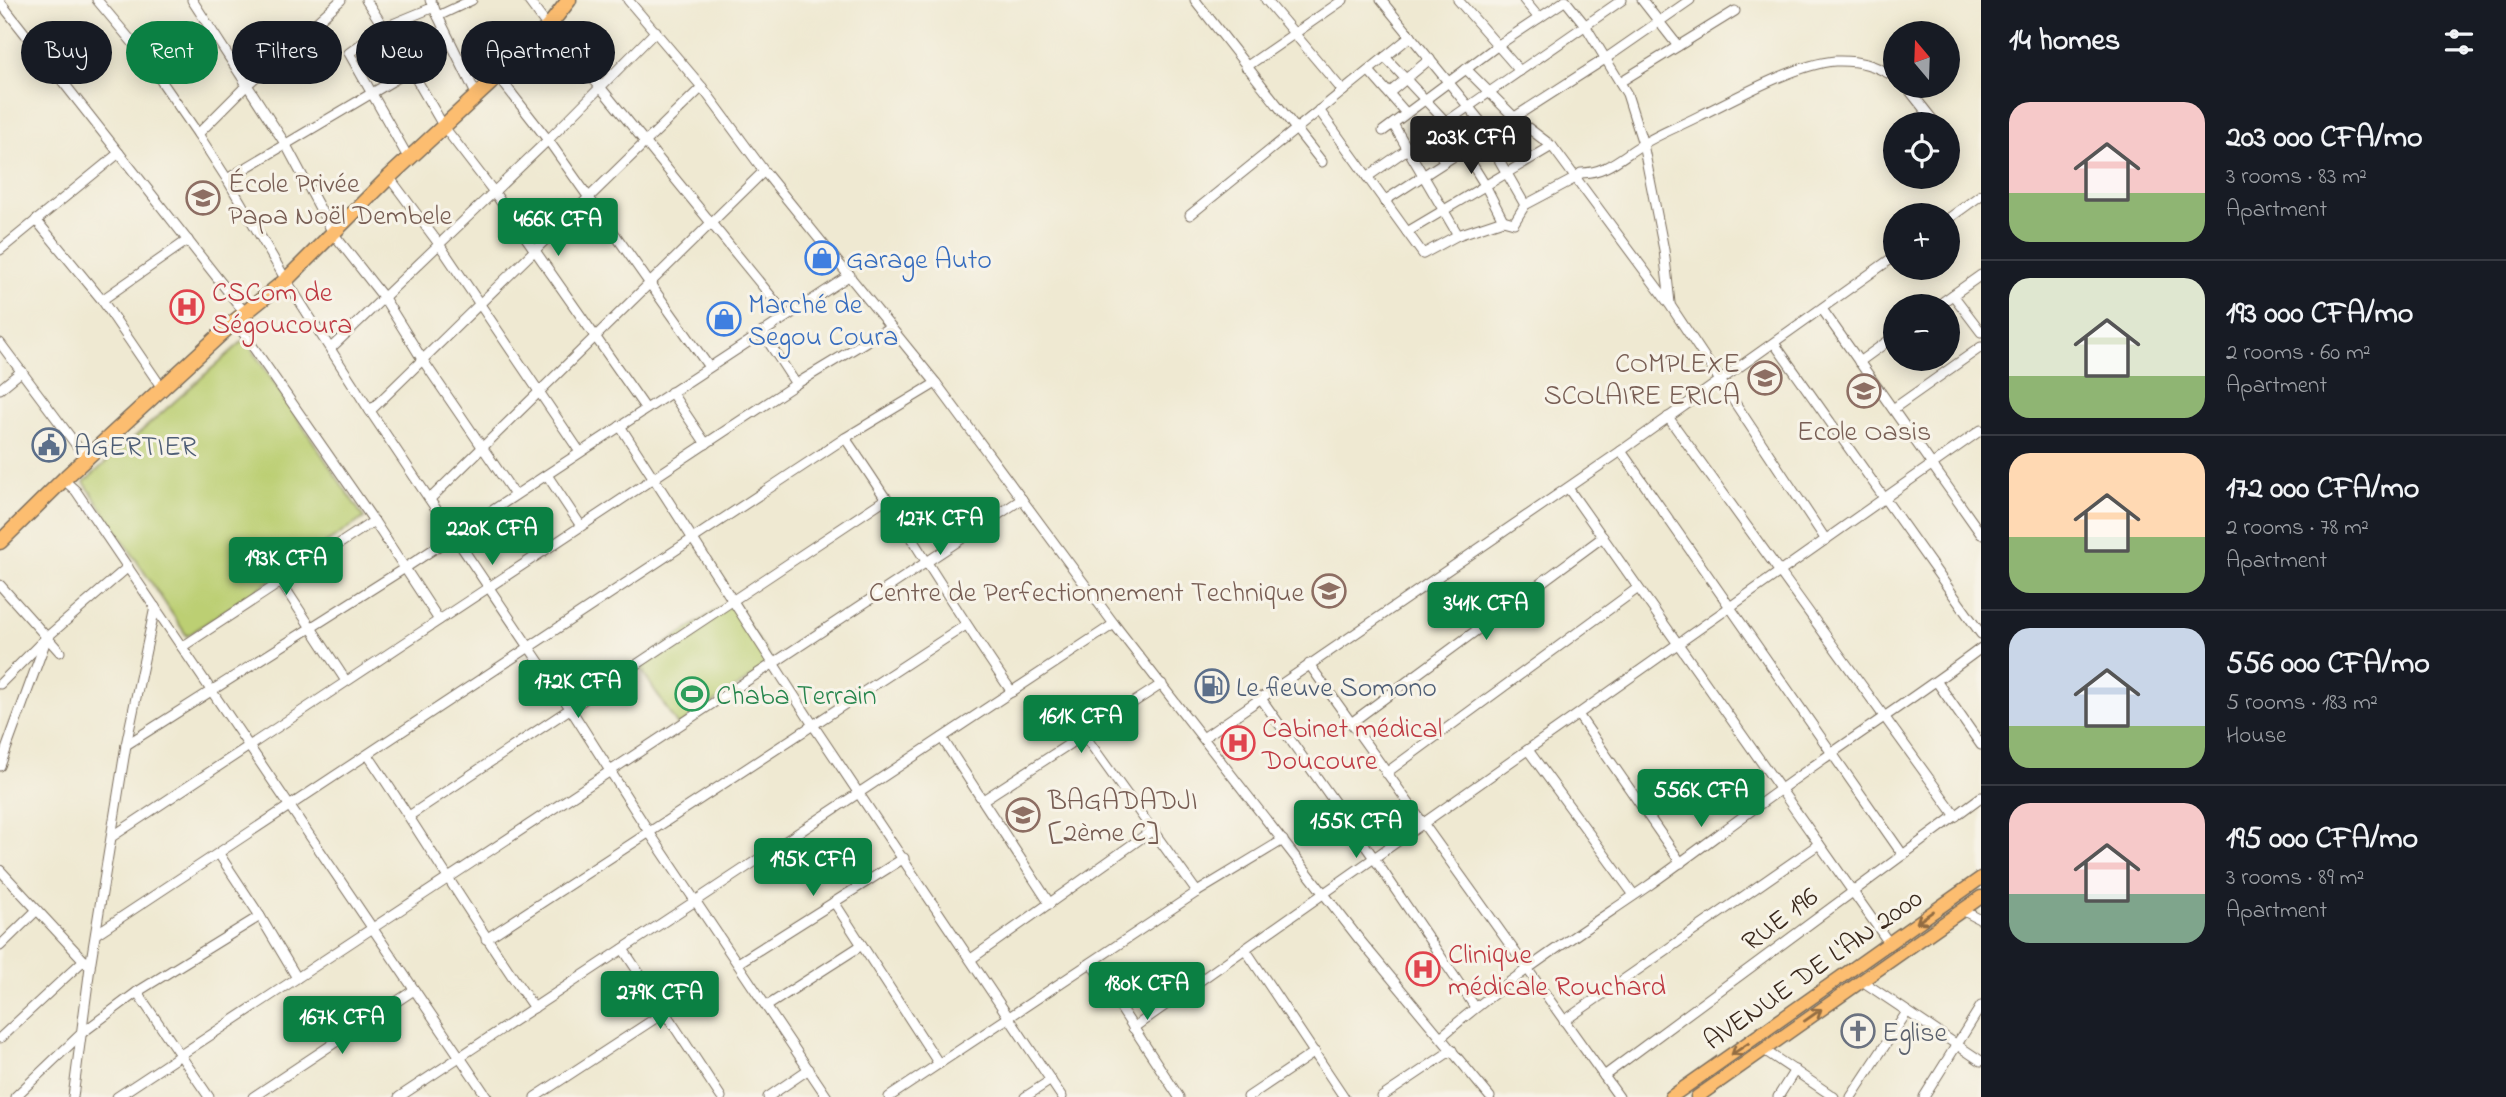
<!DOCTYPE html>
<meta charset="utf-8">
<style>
:root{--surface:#171b24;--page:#242831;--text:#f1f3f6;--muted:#9ea1a6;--line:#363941;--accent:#0b8043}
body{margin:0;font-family:"Indie Flower",sans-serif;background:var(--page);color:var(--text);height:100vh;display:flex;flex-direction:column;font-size:26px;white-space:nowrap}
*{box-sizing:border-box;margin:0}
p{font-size:23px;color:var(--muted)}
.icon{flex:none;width:38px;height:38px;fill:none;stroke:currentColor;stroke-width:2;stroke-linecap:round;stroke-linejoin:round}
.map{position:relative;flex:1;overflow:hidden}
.panel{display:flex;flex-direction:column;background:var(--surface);width:525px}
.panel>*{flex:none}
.banner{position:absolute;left:21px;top:21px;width:665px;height:63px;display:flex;gap:14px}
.needle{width:46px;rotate:341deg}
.fabs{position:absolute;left:1883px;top:21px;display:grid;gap:14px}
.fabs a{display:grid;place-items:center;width:77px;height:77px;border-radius:50%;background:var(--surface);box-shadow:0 4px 18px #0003;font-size:35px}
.price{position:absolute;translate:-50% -60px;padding:0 16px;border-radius:7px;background:var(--accent);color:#fff;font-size:23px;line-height:46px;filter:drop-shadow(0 2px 4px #0008)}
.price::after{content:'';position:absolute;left:50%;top:42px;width:21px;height:16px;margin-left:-10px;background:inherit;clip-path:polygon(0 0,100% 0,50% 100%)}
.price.active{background:#222;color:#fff}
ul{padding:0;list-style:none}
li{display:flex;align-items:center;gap:21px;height:175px;padding:0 28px}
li+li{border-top:2px solid var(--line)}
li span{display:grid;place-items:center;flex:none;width:196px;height:140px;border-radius:21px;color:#555}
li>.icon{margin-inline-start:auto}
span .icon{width:84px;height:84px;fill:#fffc;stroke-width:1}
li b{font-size:30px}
h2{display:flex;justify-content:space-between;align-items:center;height:84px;padding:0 28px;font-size:30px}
.pill{padding:0 24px;border-radius:32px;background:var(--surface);box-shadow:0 4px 18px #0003;font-size:24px;line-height:63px}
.pill.active{background:var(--accent);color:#fff}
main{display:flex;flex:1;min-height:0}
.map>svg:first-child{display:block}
.garden{fill:#bccf73;stroke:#7c7c48;stroke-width:2}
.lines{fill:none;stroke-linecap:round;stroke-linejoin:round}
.minor-casing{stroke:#7a6d5d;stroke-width:11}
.major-casing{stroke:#7a6d5d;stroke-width:15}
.highway-casing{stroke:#7a6d5d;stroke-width:17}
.minor{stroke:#fff;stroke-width:9}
.major{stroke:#fcbd6f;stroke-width:12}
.highway{stroke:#fcbd6f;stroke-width:14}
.oneway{stroke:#926c42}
.labels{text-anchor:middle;stroke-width:6;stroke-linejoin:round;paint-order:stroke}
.education-label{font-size:28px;fill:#785e54;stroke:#f7f3e8;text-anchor:start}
.shop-label{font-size:28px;fill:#366cbe;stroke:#f7f3e8;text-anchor:start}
.health-label{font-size:28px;fill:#be3a42;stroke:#f7f3e8;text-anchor:start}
.service-label{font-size:28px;fill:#4e5e75;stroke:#f7f3e8;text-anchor:start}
.leisure-label{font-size:28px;fill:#27864d;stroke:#f7f3e8;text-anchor:start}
.street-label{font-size:28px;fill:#3b2a1e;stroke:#f7f3e8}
.worship-label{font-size:28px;fill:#5b616d;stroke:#f7f3e8;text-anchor:start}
</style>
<main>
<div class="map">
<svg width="1981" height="1097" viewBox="0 0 1981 1097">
<rect width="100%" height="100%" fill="#f7f3e8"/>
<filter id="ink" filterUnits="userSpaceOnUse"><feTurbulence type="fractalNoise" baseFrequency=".0143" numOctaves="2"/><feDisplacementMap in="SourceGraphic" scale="14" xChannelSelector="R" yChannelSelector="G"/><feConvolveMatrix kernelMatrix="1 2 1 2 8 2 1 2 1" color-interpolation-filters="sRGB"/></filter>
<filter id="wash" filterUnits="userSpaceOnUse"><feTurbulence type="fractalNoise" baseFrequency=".00686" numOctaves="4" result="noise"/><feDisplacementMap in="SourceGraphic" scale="28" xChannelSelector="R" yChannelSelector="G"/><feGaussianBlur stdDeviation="1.57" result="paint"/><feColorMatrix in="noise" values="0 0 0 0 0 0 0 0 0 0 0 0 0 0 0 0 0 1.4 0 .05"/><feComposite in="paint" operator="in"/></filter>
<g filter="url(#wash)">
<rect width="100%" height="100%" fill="#efe9d2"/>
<g class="garden">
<path d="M245,339l119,179 -177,118 -103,-154z"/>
<path d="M732,600l41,63 -95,63 -41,-63z"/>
</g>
</g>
<g filter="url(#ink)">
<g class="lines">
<defs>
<g id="minor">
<path d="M97,0l47,56 54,78 29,45 59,101 84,131 200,297 79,124 178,265"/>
<path d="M192,0l94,145 47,88 51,65 38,61 93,136"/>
<path d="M366,0l45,70 33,57 50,65 152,217"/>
<path d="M430,0l47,96"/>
<path d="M528,0l20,27 53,61 186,228"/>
<path d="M628,0l74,87 62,84 172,212 178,241 245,315 131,158"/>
<path d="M1195,0l127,162"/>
<path d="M1266,0l77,91"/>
<path d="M1381,0l109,133"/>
<path d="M1458,0l62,71"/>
<path d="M1524,0l15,18"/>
<path d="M1565,0l20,25 42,69 16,50 21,106 6,53"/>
<path d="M1642,0l36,46"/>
<path d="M0,2l245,311"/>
<path d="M438,16l34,-16"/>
<path d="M1385,57l61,65 39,63 18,35"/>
<path d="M1246,67l97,-67"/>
<path d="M1466,69l49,49 37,28 118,159 156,235"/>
<path d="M1369,71l37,42"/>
<path d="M498,76l50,64 161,227"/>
<path d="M1620,82l115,-71"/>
<path d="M1906,86l30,38"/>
<path d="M1389,93l41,-34"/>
<path d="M1319,110l104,144 35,-19 45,-15 11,3 11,-18 49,-26 7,-6c26,0 41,-17 62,-29 18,-11 39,-19 58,-29 35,-17 95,-51 134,-54 24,-1 40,4 60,16"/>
<path d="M1393,124l65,111"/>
<path d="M1383,131l114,-85 69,-46"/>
<path d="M198,134l49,-49 94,-85"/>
<path d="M1427,134l18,28"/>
<path d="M1486,137l39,68"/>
<path d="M409,159l-60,-106 34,-25 51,-21"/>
<path d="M389,177l50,67 141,208"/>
<path d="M1367,177l255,-177"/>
<path d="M227,179l184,-109"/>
<path d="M1384,201l221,-142 85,-59"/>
<path d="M1190,215l221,-179"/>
<path d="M1948,219l33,-24"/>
<path d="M36,220l66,80 60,88"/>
<path d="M1407,232l145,-86"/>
<path d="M0,250l119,-97"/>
<path d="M1953,295l28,37"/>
<path d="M102,300l86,-60"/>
<path d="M1937,306l44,-31"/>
<path d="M1822,309l159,225"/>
<path d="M235,321l139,200 65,99"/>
<path d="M762,332l34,52"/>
<path d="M0,343l86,115"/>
<path d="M1774,343l207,291"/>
<path d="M331,348l217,-208 108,-109"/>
<path d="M1859,362l36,-26"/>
<path d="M0,389l22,-18"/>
<path d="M671,392l35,52"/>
<path d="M1893,409l88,-62"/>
<path d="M370,411l332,-324"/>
<path d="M1668,417l288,399"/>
<path d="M620,426l193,299 249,372"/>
<path d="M845,438c58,83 109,171 167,254"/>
<path d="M1621,451l282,404"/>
<path d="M547,475l34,51"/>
<path d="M64,480l12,11 411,606"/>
<path d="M1568,488l321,455"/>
<path d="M431,498l333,-327"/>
<path d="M281,582l65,99"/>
<path d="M0,585l60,67"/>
<path d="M182,647l192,-126"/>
<path d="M1309,664l310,433"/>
<path d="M1937,682l44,63"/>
<path d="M0,684l47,-47 81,-70"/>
<path d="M1260,697l114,161 101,149"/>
<path d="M1579,716l102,147"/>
<path d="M1351,723l252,-186"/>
<path d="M1084,735l113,157"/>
<path d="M942,738l108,166"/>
<path d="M1203,738l418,-287 274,-195"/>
<path d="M126,745l279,-177 445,-293"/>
<path d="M1528,750l106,145"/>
<path d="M368,755c57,84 108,170 166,253"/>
<path d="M0,766l46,-126"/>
<path d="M1386,773l252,-185"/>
<path d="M983,800l179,-116"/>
<path d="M409,816l478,-318"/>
<path d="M113,836l683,-452 94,-57"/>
<path d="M219,854l41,62 37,62"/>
<path d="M0,870l90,97"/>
<path d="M834,902l105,162"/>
<path d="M1962,910l19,10"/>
<path d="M96,934l749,-496 91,-55"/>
<path d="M486,939l480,-314"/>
<path d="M0,946l37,-36"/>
<path d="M623,949l98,148"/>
<path d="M1245,949l99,148"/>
<path d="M971,959l183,-130"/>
<path d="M738,963l166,-105"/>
<path d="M1091,963l88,134"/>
<path d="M1862,981l119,80"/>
<path d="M137,992l72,105"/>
<path d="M767,1006l95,-61"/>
<path d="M1564,1021l255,-177"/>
<path d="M1133,1028c283,-199 566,-398 848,-598"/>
<path d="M1442,1036c64,-56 136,-102 206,-150 45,-32 88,-65 133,-97 66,-48 135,-92 200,-141"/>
<path d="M0,1038l84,-78"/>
<path d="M1764,1050l70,47"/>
<path d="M1604,1076l377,-279"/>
<path d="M15,1097l67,-64 55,-41 123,-76"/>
<path d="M73,1097l17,-130 36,-222 29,-138"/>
<path d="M117,1097l905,-598"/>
<path d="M253,1097l161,-107"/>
<path d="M399,1097l715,-473"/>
<path d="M535,1097l130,-85"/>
<path d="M768,1097l41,-28"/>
<path d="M889,1097l308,-205 86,-52"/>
<path d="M1025,1097l26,-17"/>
<path d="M1248,1097l67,-45"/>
<path d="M1382,1097l70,-47"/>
<path d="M1778,1097l17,-27"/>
<path d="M1851,1097l56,-85"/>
<path d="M1924,1097l57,-91"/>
</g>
<g id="major">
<path d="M1671,1097l310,-219"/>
<path d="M1697,1097l284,-200"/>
</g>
<path id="highway" d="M0,542l67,-66 168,-155 51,-41 103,-103 109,-101 50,-49 21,-27"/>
</defs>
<use href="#minor" class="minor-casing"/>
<use href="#major" class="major-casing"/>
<use href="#highway" class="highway-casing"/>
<use href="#minor" class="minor"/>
<use href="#major" class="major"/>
<use href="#highway" class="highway"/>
</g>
<defs><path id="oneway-shaft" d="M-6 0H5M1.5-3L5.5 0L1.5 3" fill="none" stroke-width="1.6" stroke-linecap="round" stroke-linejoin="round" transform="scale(1.75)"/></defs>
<g class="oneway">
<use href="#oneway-shaft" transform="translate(1925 917) rotate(145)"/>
<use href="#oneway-shaft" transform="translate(1813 1015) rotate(-35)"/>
<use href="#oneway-shaft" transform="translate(1740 1049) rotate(146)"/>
</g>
</g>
<defs>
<symbol id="school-ring" viewBox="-11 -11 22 22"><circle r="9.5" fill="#f7f3e8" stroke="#8d6e63" stroke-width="1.5"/><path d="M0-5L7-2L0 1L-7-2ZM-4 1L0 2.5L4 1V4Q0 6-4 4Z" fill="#8d6e63"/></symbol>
<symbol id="shop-ring" viewBox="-11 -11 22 22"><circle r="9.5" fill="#f7f3e8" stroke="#3f7fe0" stroke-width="1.5"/><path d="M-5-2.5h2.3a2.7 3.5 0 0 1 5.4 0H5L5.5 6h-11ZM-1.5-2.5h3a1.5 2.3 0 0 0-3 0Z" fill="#3f7fe0"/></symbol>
<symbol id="hospital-ring" viewBox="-11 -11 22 22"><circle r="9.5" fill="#f7f3e8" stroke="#e0444e" stroke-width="1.5"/><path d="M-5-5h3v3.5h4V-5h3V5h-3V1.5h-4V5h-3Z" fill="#e0444e"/></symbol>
<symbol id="civic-ring" viewBox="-11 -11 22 22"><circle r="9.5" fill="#f7f3e8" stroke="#5c6f8a" stroke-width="1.5"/><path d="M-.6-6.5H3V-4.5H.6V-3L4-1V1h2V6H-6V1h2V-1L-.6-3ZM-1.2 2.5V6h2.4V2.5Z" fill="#5c6f8a"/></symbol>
<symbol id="fuel-ring" viewBox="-11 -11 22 22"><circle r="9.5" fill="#f7f3e8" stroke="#5c6f8a" stroke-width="1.5"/><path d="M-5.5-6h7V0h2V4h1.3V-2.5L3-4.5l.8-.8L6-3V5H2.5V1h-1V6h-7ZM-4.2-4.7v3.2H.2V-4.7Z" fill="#5c6f8a"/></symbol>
<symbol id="stadium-ring" viewBox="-11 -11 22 22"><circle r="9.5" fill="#f7f3e8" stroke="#2e9e5b" stroke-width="1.5"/><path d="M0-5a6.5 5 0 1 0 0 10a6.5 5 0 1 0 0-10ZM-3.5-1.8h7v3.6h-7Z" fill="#2e9e5b"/></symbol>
<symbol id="church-ring" viewBox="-11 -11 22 22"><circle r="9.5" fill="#f7f3e8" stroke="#6b7280" stroke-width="1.5"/><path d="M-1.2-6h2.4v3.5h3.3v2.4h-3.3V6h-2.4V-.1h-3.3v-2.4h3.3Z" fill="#6b7280"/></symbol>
</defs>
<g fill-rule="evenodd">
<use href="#school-ring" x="184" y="179" width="38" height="38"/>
<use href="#shop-ring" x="803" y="239" width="38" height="38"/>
<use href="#hospital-ring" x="168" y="288" width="38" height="38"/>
<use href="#shop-ring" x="705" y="300" width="38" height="38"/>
<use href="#school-ring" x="1746" y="359" width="38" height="38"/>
<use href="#school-ring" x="1845" y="372" width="38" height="38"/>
<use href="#civic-ring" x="30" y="426" width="38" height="38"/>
<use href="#school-ring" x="1310" y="572" width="38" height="38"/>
<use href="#fuel-ring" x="1193" y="667" width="38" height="38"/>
<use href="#stadium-ring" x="673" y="675" width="38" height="38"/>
<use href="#hospital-ring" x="1219" y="724" width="38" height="38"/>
<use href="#school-ring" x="1004" y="796" width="38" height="38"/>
<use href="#hospital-ring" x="1404" y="950" width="38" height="38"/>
<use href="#church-ring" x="1839" y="1012" width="38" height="38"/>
</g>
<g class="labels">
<g class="education-label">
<text x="228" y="192">École Privée<tspan x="228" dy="32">Papa Noël Dembele</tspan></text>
<text x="1740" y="372" text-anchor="end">COMPLEXE<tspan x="1740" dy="32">SCOLAIRE ERICA</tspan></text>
<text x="1864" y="440" text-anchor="middle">Ecole Oasis</text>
<text x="1304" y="601" text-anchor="end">Centre de Perfectionnement Technique</text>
<text x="1048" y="809">BAGADADJI<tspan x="1048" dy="32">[2ème C]</tspan></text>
</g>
<g class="shop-label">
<text x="846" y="268">Garage Auto</text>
<text x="748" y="313">Marché de<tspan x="748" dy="32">Segou Coura</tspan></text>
</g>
<g class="health-label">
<text x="212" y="301">CSCom de<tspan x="212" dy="32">Ségoucoura</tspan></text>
<text x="1262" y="737">Cabinet médical<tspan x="1262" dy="32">Doucoure</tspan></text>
<text x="1448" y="963">Clinique<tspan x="1448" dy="32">médicale Rouchard</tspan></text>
</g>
<g class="service-label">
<text x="74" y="455">AGERTIER</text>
<text x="1236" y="696">Le fleuve Somono</text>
</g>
<g class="leisure-label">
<text x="716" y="704">Chaba Terrain</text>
</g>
<g class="street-label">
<text transform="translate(1779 918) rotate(-37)" y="10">RUE 196</text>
<text transform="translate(1812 968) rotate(-35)" y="10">AVENUE DE L'AN 2000</text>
</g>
<g class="worship-label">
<text x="1882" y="1041">Eglise</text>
</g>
</g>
</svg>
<div class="fabs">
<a><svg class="needle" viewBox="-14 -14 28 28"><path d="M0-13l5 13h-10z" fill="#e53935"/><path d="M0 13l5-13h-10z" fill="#9ea1a6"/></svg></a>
<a><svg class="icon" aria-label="locate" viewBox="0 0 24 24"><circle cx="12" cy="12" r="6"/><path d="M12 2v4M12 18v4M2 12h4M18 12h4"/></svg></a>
<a>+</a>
<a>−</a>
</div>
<b class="price active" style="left:1471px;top:176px">203K CFA</b>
<b class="price" style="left:558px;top:258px">466K CFA</b>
<b class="price" style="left:940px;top:557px">127K CFA</b>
<b class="price" style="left:492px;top:567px">220K CFA</b>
<b class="price" style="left:286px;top:597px">193K CFA</b>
<b class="price" style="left:1486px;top:642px">341K CFA</b>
<b class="price" style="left:578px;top:720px">172K CFA</b>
<b class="price" style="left:1081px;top:755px">161K CFA</b>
<b class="price" style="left:1701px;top:829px">556K CFA</b>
<b class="price" style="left:1356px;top:860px">155K CFA</b>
<b class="price" style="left:813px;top:898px">195K CFA</b>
<b class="price" style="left:1147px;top:1022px">180K CFA</b>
<b class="price" style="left:660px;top:1031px">279K CFA</b>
<b class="price" style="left:342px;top:1056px">167K CFA</b>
<div class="banner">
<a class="pill">Buy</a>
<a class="pill active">Rent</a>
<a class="pill">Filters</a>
<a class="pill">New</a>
<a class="pill">Apartment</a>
</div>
</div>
<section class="panel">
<h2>14 homes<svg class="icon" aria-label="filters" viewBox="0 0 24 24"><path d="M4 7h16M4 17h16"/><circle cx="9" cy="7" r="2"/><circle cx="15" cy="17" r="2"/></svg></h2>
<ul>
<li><span style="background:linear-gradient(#f6c9c9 65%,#8fb573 0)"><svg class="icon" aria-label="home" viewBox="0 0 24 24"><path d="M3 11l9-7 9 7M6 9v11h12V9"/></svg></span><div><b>203 000 CFA/mo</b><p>3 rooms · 83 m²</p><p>Apartment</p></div></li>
<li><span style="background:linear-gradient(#dfe7d0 70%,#8fb573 0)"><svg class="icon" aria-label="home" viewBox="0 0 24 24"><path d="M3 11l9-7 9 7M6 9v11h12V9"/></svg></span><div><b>193 000 CFA/mo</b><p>2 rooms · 60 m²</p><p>Apartment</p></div></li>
<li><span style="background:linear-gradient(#ffd9b3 60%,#8fb573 0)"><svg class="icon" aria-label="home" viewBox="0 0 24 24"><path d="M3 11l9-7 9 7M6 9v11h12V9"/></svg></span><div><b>172 000 CFA/mo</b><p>2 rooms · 78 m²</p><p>Apartment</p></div></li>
<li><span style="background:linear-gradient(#c9d6e8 70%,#8fb573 0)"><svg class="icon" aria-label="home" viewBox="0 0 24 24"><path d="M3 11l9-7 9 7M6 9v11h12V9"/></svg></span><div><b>556 000 CFA/mo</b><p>5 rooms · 183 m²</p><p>House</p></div></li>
<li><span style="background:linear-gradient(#f6c9c9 65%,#7fa58c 0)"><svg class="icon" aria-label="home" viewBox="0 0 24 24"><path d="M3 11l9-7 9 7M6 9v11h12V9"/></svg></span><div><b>195 000 CFA/mo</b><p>3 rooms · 89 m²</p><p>Apartment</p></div></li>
</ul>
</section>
</main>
